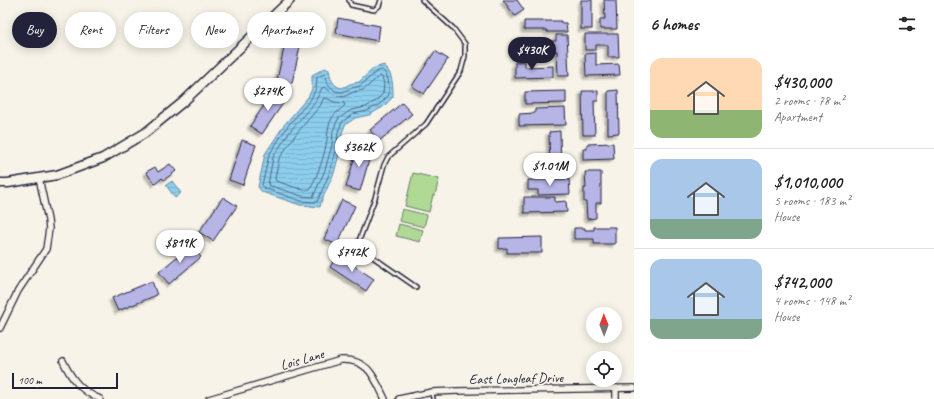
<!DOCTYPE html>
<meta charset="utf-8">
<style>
:root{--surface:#fff;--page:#f2f2f2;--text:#222;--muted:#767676;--line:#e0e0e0;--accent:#22223b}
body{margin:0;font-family:Caveat,sans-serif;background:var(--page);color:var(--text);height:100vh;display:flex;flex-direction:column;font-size:15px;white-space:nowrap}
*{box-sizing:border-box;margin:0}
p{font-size:13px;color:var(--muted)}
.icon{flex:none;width:22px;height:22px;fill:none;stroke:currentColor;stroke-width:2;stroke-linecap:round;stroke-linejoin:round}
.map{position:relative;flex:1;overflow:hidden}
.drawer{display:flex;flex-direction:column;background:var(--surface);width:300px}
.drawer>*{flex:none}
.hud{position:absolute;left:12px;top:12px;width:380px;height:36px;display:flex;gap:8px}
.needle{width:26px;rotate:359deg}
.controls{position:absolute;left:586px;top:307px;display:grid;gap:8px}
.controls a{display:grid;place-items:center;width:36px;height:36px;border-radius:50%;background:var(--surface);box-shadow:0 2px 10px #0003;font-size:20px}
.scale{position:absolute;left:12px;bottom:10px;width:106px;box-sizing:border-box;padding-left:4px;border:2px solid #22223b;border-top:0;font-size:11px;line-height:14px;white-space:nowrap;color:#22223b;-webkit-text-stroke:3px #f7f3e8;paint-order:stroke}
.price{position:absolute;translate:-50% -34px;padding:0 9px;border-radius:14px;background:#fff;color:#222;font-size:13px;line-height:26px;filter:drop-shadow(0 1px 2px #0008)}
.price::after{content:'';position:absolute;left:50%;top:24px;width:12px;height:9px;margin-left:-6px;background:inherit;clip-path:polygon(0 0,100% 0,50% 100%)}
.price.current{background:var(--accent);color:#fff}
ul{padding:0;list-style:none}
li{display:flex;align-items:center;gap:12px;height:100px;padding:0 16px}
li+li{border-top:1px solid var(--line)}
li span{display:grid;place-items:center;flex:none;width:112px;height:80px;border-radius:12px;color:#555}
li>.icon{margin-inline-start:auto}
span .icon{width:48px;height:48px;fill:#fffc;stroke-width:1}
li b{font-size:17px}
h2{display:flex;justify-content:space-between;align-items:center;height:48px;padding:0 16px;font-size:17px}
.tag{padding:0 14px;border-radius:18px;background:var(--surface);box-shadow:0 2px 10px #0003;font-size:14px;line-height:36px}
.tag.current{background:var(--accent);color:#fff}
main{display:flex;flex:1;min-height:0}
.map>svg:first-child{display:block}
.grass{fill:#b0d995;stroke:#697e68}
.water{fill:url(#water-rules);stroke:#6289a6}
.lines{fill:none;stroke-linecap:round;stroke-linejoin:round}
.shore{stroke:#4d6783;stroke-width:1}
.building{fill:#b7b4e6;stroke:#22223b;filter:url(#shadow)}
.lane-casing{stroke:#22223b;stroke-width:6}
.street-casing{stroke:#22223b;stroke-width:8}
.secondary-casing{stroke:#22223b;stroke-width:11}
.lane{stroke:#f7f3e8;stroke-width:3}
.street{stroke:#f7f3e8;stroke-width:5.5}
.secondary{stroke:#f7f3e8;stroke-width:8}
.labels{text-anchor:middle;stroke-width:3.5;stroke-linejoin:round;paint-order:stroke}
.street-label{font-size:14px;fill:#22223b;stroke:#f7f3e8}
</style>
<main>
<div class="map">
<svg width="634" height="399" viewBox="0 0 634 399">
<defs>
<pattern id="water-rules" width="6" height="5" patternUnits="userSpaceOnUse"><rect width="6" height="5" fill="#8dceee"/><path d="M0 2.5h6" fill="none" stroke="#79b1cd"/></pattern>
<filter id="shadow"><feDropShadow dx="-3" dy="3" stdDeviation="1" flood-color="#0004"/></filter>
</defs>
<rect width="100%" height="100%" fill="#f7f3e8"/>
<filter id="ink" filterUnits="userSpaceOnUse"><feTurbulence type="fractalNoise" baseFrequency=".025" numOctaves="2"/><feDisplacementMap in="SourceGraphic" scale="8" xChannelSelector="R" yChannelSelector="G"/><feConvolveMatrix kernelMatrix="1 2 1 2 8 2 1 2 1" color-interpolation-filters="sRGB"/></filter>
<g filter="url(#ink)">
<g class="grass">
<path d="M413,173l26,6 -4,16h-2l-4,17 -24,-6z"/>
<path d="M402,209l25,6 -3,12 -25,-6z"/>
<path d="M399,224l24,6 -3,12 -24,-6z"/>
</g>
<g class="water">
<path d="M384,65c9,10 9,19 9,32l-10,10 -14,8 -14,3 -10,7 -3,8 -1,14 -7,26 -13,29 -1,5 -20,-2 -38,-13 -4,-5 7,-33 19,-29 24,-28 4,-8v-14l13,-7 4,2c2,9 3,16 13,18l8,-4 9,-2 15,-14z"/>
<path d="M172,181l9,12 -6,5 -9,-13z"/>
</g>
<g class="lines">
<g class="shore">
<path d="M382,70c8,5 7,17 7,25l-9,9 -13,7 -14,3 -11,8 -4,10 -1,14 -7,26 -13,30 -16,-1 -37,-13 -2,-3 7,-30 18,-28 24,-28 5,-10 1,-12 8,-3 3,10 7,7 7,1 10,-4 8,-2 16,-14z"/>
<path d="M380,76l2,1 2,7 -1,9 -6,7 -11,7 -15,3 -13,9 -5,12 -1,14 -7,25 -12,27 -11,-1 -34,-11 5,-28 18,-27 24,-28 7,-14 3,-1 9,8 10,2 9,-5 10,-2z"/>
<path d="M324,98h2l8,4 10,1 1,2c-4,5 -10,7 -13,13 -5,9 -4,18 -6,27 -3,16 -9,30 -16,45h-7l-27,-9 -1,-2 4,-20 17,-25 24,-28z"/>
</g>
</g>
<g class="building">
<path d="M503,0h14l7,10 -9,6z"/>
<rect x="581" y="0" width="11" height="29"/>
<path d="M604,0h12l1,29h-17v-10h5z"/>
<path d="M338,18l42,8 -2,15 -42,-8z"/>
<path d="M524,21h37v2h5l1,9h-20v-2h-23z"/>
<path d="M585,34h33l1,23h-11v-12h-12v5h-11z"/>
<path d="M556,35h11l2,41h-11l-1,-25h-6v-10h5z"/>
<path d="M286,39l15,3 -9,41 -15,-3z"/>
<path d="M435,51l13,8 -24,35 -12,-8z"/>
<path d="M596,53v12l23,-1 1,11 -34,1 -1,-22z"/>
<path d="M525,61v6l28,-1v11l-38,1v-16z"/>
<path d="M618,90l1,43 -11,1v-43z"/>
<path d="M274,91l12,8 -24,35 -12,-8z"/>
<path d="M566,91v12l-41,1v-12z"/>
<path d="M582,91h16v10h-4l1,34h-12z"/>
<path d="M402,103l10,11 -33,27 -9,-11z"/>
<path d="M565,108l1,17 -47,1v-12l16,-1v-4z"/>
<path d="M560,131l1,41h-11l-1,-40z"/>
<path d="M242,140l14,5 -13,40 -14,-5z"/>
<path d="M613,143l1,16 -31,1v-11h4v-5z"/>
<path d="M358,146l14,4 -12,41 -14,-4z"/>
<path d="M170,164l6,7 -12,9 -2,-2 -7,6 -9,-12 9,-5 3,5z"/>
<path d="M585,172h16v31h-5v15l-9,1 -1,-17h-2v-14h2z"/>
<path d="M569,179l1,15 -32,1v-5h-10v-10z"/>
<path d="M223,197l14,9 -24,35 -14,-9z"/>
<path d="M524,197h31v5l11,-1 1,11 -43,1z"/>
<path d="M342,200l13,6 -18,39 -13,-6z"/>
<path d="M594,227h21v17h-21v-5h-20v-11h11v2h9z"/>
<path d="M542,237v16h-35v-5l-8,1v-11z"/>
<path d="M191,245l10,12 -32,27 -10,-12z"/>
<path d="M338,255l36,24 -8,12 -36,-24z"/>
<path d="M152,281l5,14 -39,16 -6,-13z"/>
</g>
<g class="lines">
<defs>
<g id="lane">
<path d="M349,0l2,5 23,5 5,-4 2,-6"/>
<path d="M416,287l-59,-41 18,-48 9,-33 4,-8 38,-33 35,-53 4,-15v-12l-12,-16 -31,-28"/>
<path d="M432,392l1,7"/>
</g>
<g id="street">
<path d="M0,328l18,-37 28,-42 3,-20 -1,-9 -9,-42"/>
<path d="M63,361c9,19 18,30 37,38"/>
<path d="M616,388v11"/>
<path d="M209,399l132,-39c28,-1 33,17 44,39"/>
<path d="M399,399l33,-7 25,-1 177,-3"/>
</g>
<path id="secondary" d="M0,183h8l49,-8 46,-17 42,-25 38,-31 107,-102"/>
</defs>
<use href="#lane" class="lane-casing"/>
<use href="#street" class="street-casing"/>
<use href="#secondary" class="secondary-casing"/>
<use href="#lane" class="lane"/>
<use href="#street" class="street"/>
<use href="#secondary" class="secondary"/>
</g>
</g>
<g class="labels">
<g class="street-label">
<text transform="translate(302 359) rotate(-16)" y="5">Lois Lane</text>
<text transform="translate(516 378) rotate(-1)" y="5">East Longleaf Drive</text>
</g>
</g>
</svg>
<div class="controls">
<a><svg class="needle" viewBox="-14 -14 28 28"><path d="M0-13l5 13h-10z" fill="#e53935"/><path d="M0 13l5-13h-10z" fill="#767676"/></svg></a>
<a><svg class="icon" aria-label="locate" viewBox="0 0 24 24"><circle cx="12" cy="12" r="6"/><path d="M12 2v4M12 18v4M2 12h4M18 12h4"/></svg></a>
</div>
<div class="scale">100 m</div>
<b class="price current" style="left:532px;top:71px">$430K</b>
<b class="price" style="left:268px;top:112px">$274K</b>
<b class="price" style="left:359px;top:168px">$362K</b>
<b class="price" style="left:550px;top:187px">$1.01M</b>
<b class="price" style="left:180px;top:264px">$819K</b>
<b class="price" style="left:352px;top:273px">$742K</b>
<div class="hud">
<a class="tag current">Buy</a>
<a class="tag">Rent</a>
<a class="tag">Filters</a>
<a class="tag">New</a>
<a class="tag">Apartment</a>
</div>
</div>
<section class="drawer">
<h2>6 homes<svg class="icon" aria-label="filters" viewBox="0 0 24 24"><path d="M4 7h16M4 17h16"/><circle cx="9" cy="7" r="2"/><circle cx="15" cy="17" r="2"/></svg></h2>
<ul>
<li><span style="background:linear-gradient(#ffd9b3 65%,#8fb573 0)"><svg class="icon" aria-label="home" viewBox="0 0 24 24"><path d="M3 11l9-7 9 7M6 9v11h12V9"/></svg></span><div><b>$430,000</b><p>2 rooms · 78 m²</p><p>Apartment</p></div></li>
<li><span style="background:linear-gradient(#a9c7e8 75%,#7fa58c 0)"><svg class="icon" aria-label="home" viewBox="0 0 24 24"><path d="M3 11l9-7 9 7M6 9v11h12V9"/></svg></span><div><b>$1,010,000</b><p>5 rooms · 183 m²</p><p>House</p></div></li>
<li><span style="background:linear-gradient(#a9c7e8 75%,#7fa58c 0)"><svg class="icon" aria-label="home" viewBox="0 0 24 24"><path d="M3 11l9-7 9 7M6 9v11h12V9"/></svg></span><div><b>$742,000</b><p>4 rooms · 148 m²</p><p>House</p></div></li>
</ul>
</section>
</main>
